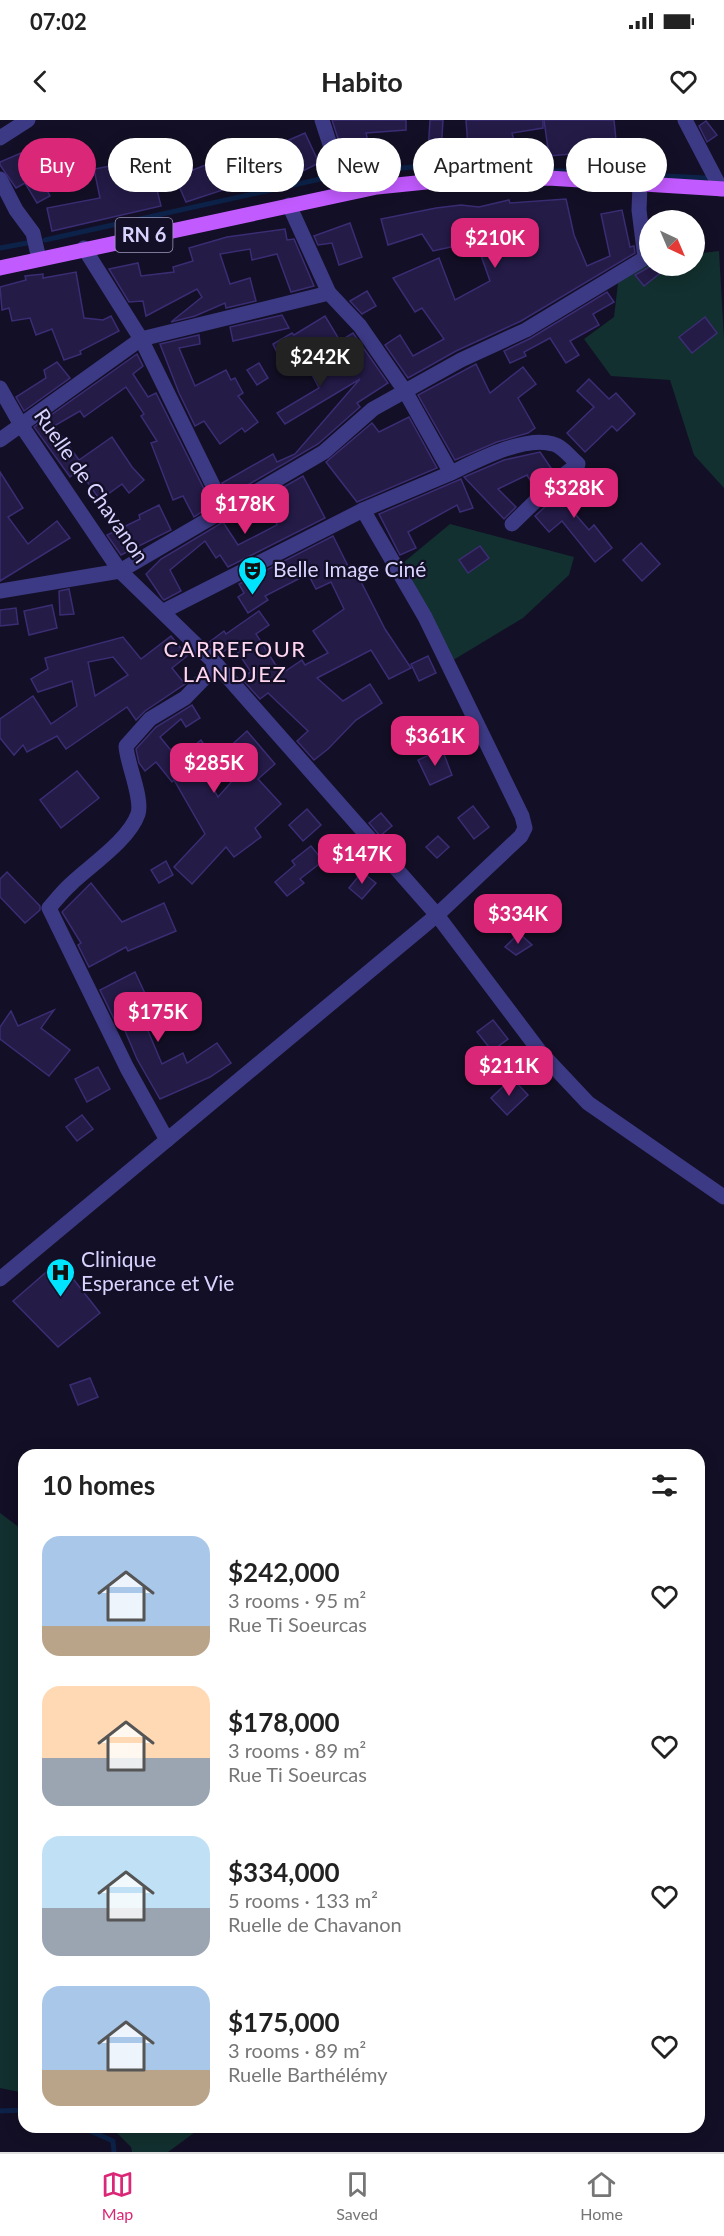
<!DOCTYPE html>
<meta charset="utf-8">
<style>
:root{--surface:#fff;--page:#f6f6f6;--text:#222;--muted:#767676;--line:#e0e0e0;--accent:#db2777}
body{margin:0;font-family:Lato,sans-serif;background:var(--page);color:var(--text);height:100vh;display:flex;flex-direction:column;font-size:22px;white-space:nowrap}
*{box-sizing:border-box;margin:0}
p{font-size:20px;color:var(--muted)}
.icon{flex:none;width:33px;height:33px;fill:none;stroke:currentColor;stroke-width:2;stroke-linecap:round;stroke-linejoin:round}
.map{position:relative;flex:1;overflow:hidden}
.drawer{position:absolute;left:18px;top:1329px;width:687px;height:684px;display:flex;flex-direction:column;background:var(--surface);border-radius:18px;box-shadow:0 3px 15px #0003}
.drawer>*{flex:none}
.guide{position:absolute;left:18px;top:18px;width:688px;height:54px;display:flex;gap:12px}
.needle{width:39px;rotate:136deg}
.fabs{position:absolute;left:639px;top:90px;display:grid;gap:12px}
.fabs a{display:grid;place-items:center;width:66px;height:66px;border-radius:50%;background:var(--surface);box-shadow:0 3px 15px #0003;font-size:30px}
.price{position:absolute;translate:-50% -51px;padding:0 14px;border-radius:12px;background:var(--accent);color:#fff;font-size:20px;line-height:39px;filter:drop-shadow(0 2px 3px #0008)}
.price::after{content:'';position:absolute;left:50%;top:36px;width:18px;height:14px;margin-left:-9px;background:inherit;clip-path:polygon(0 0,100% 0,50% 100%)}
.price.on{background:#222;color:#fff}
ul{padding:0;list-style:none}
li{display:flex;align-items:center;gap:18px;height:150px;padding:0 24px}
li span{display:grid;place-items:center;flex:none;width:168px;height:120px;border-radius:18px;color:#555}
li>.icon{margin-inline-start:auto}
span .icon{width:72px;height:72px;fill:#fffc;stroke-width:1}
li b{font-size:26px}
h2{display:flex;justify-content:space-between;align-items:center;height:72px;padding:0 24px;font-size:26px}
.pill{padding:0 21px;border-radius:27px;background:var(--surface);box-shadow:0 3px 15px #0003;font-size:21px;line-height:54px}
.pill.on{background:var(--accent);color:#fff}
.status{display:flex;justify-content:space-between;align-items:center;height:42px;padding:0 30px;background:var(--surface);direction:ltr}
.status svg{height:16px;fill:currentColor}
header{display:flex;justify-content:space-between;align-items:center;height:78px;padding:0 24px;background:var(--surface);font-size:27px;font-weight:700}
.tabs{display:flex;justify-content:space-around;align-items:center;height:84px;border-top:2px solid var(--line);background:var(--surface);font-size:16px;color:var(--muted)}
.tabs a{display:grid;justify-items:center;gap:3px}
.tabs .on{color:var(--accent)}
.map>svg:first-child{display:block}
.green{fill:#12302f}
.lines{fill:none;stroke-linecap:round;stroke-linejoin:round}
.stream{stroke:#0c2248;stroke-width:5}
.building{fill:#241b47;stroke:#3b2d73;stroke-width:1.5;fill-rule:evenodd}
.minor{stroke:#3d3a85;stroke-width:15}
.major{stroke:#c25bff;stroke-width:15}
.labels{text-anchor:middle;stroke-width:4.5;stroke-linejoin:round;paint-order:stroke}
.shield{fill:#130f26;stroke:#9e99be;stroke-width:1.5}
.shield-label{font-size:20px;font-weight:bold;fill:#d9d4ff}
.street-label{font-size:21px;fill:#d9d4ff;stroke:#130f26}
.poi-label{font-size:21px;fill:#d9d4ff;stroke:#130f26;text-anchor:start}
.neighbourhood-label{font-size:22px;letter-spacing:1.5px;fill:#ffd6f0;stroke:#130f26}
</style>
<div class="status"><b>07:02</b><svg viewBox="0 0 49 12"><path d="M0 12V9h3v3zM5 12V6h3v6zM10 12V3h3v9zM15 12V0h3v12zM26 1h20v11H26zM47 4h2v5h-2z"/></svg></div>
<header><svg class="icon" aria-label="back" viewBox="0 0 24 24"><path d="M15 5l-7 7 7 7"/></svg>Habito<svg class="icon" aria-label="heart" viewBox="0 0 24 24"><path d="M12 20l-8-8c-3-5 5-10 8-4 3-6 11-1 8 4z"/></svg></header>
<div class="map">
<svg width="724" height="2032" viewBox="0 0 724 2032">
<rect width="100%" height="100%" fill="#130f26"/>
<g class="green">
<path d="M719,131l5,88v149l-30,-33 -24,-75 -59,-4 -27,-37 30,-22 4,-34 31,-22 1,5h44l1,-12z"/>
<path d="M450,404l124,33 -5,18 -46,43 -73,44 -46,-100z"/>
<path d="M0,1393l24,18v562l-24,-5z"/>
<path d="M111,2007h85l2,3 -30,22h-36l-1,-5z"/>
</g>
<g class="lines">
<g class="stream">
<path d="M359,52l75,-7 272,13"/>
<path d="M45,120l289,-64"/>
<path d="M0,128l27,-5"/>
<path d="M0,1991l24,-1"/>
<path d="M81,2007l32,14 1,11"/>
</g>
</g>
<g class="building">
<path d="M332,0h74v10l-40,3 5,21 -26,6z"/>
<path d="M430,0h13l-2,33 -13,-1z"/>
<path d="M466,0h77v8l-31,5 2,8 -46,6z"/>
<path d="M544,0h70l3,30 -68,6z"/>
<path d="M706,1l11,14 -10,7 -8,-16z"/>
<path d="M305,13l14,30 -16,8 -14,-31z"/>
<path d="M251,23l11,34 -76,25 -11,-25 46,-18 -2,-5z"/>
<path d="M21,33l9,21 6,-4 14,26 -13,7 -12,-20 -9,5 -16,-23v-3z"/>
<path d="M116,45l1,8 34,-7 10,40 -109,25 -5,-23 53,-10 -6,-29z"/>
<path d="M566,79l8,36 13,31 23,-10 -9,-42 21,-4 8,37 4,-1 1,7 -114,68 -65,30 -48,27 -23,-33 15,-10 13,21 31,-17 -22,-31 -7,4 -22,-34 46,-20 16,42 35,-19 -12,-34 -8,1 -1,-5 -36,8 -11,-17 -34,11 -7,-26 55,-11 25,-3 18,2 30,-7 1,3z"/>
<path d="M350,103l12,34 -23,8 -7,-22 -14,2 -4,-9z"/>
<path d="M285,109l2,11 7,-1 20,47 -23,6 -14,-38 -25,6 -2,-11 -30,5 10,30 20,-6 6,23 -30,7 -1,-5 -30,13 -24,6 31,-25 -5,-8 -51,27 -3,-15 -14,1 -20,-33 29,-6 3,13 33,-4 -1,-5 20,-6 -4,-13 38,-11z"/>
<path d="M651,146h18l-25,20 -9,-11z"/>
<path d="M76,152l8,46 19,2 8,-4 8,15 -39,20 1,3 -17,6 -12,-31 -16,6 -6,-17 -18,3 -3,-13 -7,2 -2,-23 26,-7 -1,-4 18,-2v4z"/>
<path d="M367,171l9,15 -14,8 -12,-13z"/>
<path d="M607,172l7,10 -21,12 6,11 -29,16 9,14 -13,8 -16,-25 -26,14 2,4 -16,7 -6,-12 27,-13z"/>
<path d="M282,195l7,13 -56,13 -3,-14z"/>
<path d="M325,196l15,25 13,-8 35,50 -31,20 3,4 -42,37 -89,52 -7,-13 51,-29 4,8 18,-8 65,-75 -75,45 -8,-11 42,-25 -20,-38 -19,9 -7,-15 19,-11 2,2z"/>
<path d="M705,197l12,16 -25,20 -13,-16z"/>
<path d="M199,215l1,9 -21,4 16,38 31,-16 5,10 4,-2 8,15 -5,3 20,26 -13,10 -3,-4 -22,16 -16,-23 -9,5 -16,-33 -19,-49z"/>
<path d="M137,234l6,12 -10,8 15,23 8,-4 56,112 -18,12 -11,-21 -10,4 -22,-57 6,-2 -16,-25 3,-2 -18,-27 -42,30 -4,-6 -26,15 25,34 33,-23 20,30 12,13 -15,13 -7,-9 -22,16 -21,-30 -9,7 -36,-50z"/>
<path d="M57,242l13,16 -46,33 -8,-14 30,-19 -2,-8z"/>
<path d="M259,243l9,15 -11,7 -10,-15z"/>
<path d="M476,244l14,29 33,-26 13,17 -18,14 17,30 -7,5 -31,9 -42,18 -37,-65z"/>
<path d="M589,259l20,20 7,-6 19,21 -18,17 -5,-5 -27,26 -18,-19 27,-26 -17,-16z"/>
<path d="M409,297l28,51 -80,34 -31,-40 46,-39 7,9z"/>
<path d="M540,332l13,19 -18,17 -8,-13 -29,14 18,18 -12,12 -40,-42 40,-17z"/>
<path d="M0,352l23,36 -15,9 20,27 29,-23 13,17 -70,43z"/>
<path d="M583,352l9,9 -24,25 21,24 5,-5 18,23 -17,14 -33,-41 -13,11 -14,-16z"/>
<path d="M303,356l22,42 -97,49 -8,-12 -4,3 -11,-17 -35,29 11,21 -17,9 -2,-2 -16,-24 15,-15 62,-37 15,23 39,-20 -11,-28z"/>
<path d="M606,356l10,12 -10,8 -10,-12z"/>
<path d="M461,359l12,29 -13,4 -3,-7 -49,27 8,16 -16,7 -21,-41z"/>
<path d="M159,385l12,25 -50,25 -14,-20 33,-16 -1,-4z"/>
<path d="M333,416l16,32 4,-2 32,63 26,39 -22,11 -18,-29 -54,28 26,23 27,-17 12,19 -26,17 -28,29 -14,11 -17,-19 11,-10 -40,-38 -8,6 -19,-21 10,-6 -18,-27 -13,9 -12,-11 16,-12 2,3 33,-23 10,14 -13,9 19,30 9,8 18,-12 3,5 23,-12 -15,-22 31,-22 -13,-27 -15,7 -8,-15 -43,22 3,4 -20,13 -10,-16 6,-4 -5,-9z"/>
<path d="M641,423l19,21 -18,17 -19,-21z"/>
<path d="M480,426l9,12 -21,15 -9,-13z"/>
<path d="M69,469l5,25 -14,1 -1,-24z"/>
<path d="M52,485l5,23 -28,7 -5,-24z"/>
<path d="M16,488l2,16 -18,2v-16z"/>
<path d="M171,516l16,20 -15,12 13,16 -40,27 -9,9 -9,-13 -61,42 -9,-13 -30,16 -4,-7 -9,10 -14,-17v-19l33,-23 18,28 26,-18 -5,-25 -34,11 -7,-13 17,-10 -3,-11 78,-21 18,22zM113,537l15,18 -33,21 -7,-34z"/>
<path d="M428,536l8,17 -17,8 -8,-17z"/>
<path d="M192,585l8,13 -14,9 -5,-8 -21,18 18,22 23,-19 8,11 -12,10 21,36 25,-28 -17,-19 21,-19 28,33 -17,15 23,25 -26,24 6,9 -27,20 -8,-10 -34,37 -18,-17 31,-33 -31,-54 -2,2 -16,-20 -11,9 -6,-8 -3,-14 20,-22z"/>
<path d="M442,629l10,26 -22,10 -12,-25z"/>
<path d="M77,651l22,27 -38,30 -21,-28z"/>
<path d="M473,686l16,21 -15,12 -16,-21z"/>
<path d="M307,689l14,16 -18,16 -14,-16z"/>
<path d="M381,693l11,13 -12,10 -11,-13z"/>
<path d="M438,716l11,11 -12,11 -11,-11z"/>
<path d="M311,726l12,15 -23,18 4,4 -17,13 -12,-14 20,-17 -3,-4z"/>
<path d="M166,741l7,14 -14,8 -8,-13z"/>
<path d="M7,752l33,34v4l-15,13 -25,-26v-18z"/>
<path d="M362,752l14,11 -14,16 -13,-11z"/>
<path d="M91,763l31,39 42,-19 12,28 -48,20 -2,-4 -37,20 -11,-22 3,-2 -19,-31z"/>
<path d="M519,813l13,12 -16,10 -11,-8z"/>
<path d="M135,852l13,28 -11,5 25,59 21,-11 4,10 30,-20 14,20 -21,14 -50,22 -23,-40 -17,-40 -5,2 -15,-31z"/>
<path d="M54,890l-13,18 29,22 -21,26 -49,-37v-12l11,-16 7,15z"/>
<path d="M493,900l15,19 -16,12 -15,-19z"/>
<path d="M98,947l12,22 -23,13 -12,-23z"/>
<path d="M512,958l16,17 -21,20 -16,-17z"/>
<path d="M82,995l11,14 -16,12 -11,-14z"/>
<path d="M59,1141l41,52 -42,34 -45,-46z"/>
<path d="M90,1258l8,19 -20,8 -8,-20z"/>
</g>
<g class="lines">
<g class="minor">
<path d="M322,0l15,46 12,26"/>
<path d="M685,0l36,69"/>
<path d="M0,18l28,-18"/>
<path d="M0,59l16,31 17,23 6,26"/>
<path d="M84,128l57,91 84,171"/>
<path d="M0,268l21,37 99,146 97,94 220,250 104,138 47,50 136,94"/>
<path d="M0,320l141,-101 188,-46"/>
<path d="M451,353c25,-12 74,-38 102,-29 9,2 18,14 25,20l-22,17 -44,43"/>
<path d="M0,471l120,-20 204,-119 49,-43 88,-49 65,-30 119,-72 -6,-48 1,-25"/>
<path d="M164,491l199,-101 88,-37 -46,-82 -45,-65 -31,-33 -40,-88"/>
<path d="M167,1020l-40,-72 -78,-160c7,-8 14,-17 22,-24 20,-19 58,-44 67,-70 5,-16 -11,-50 -12,-68l24,-27 35,-21 32,-33"/>
<path d="M0,1159l437,-364 84,-79 4,-8 -3,-12 -97,-199 -62,-107"/>
</g>
<path class="major" d="M0,148l377,-81 59,-6 112,-3 176,11"/>
</g>
<defs>
<symbol id="theatre-pin" viewBox="-11 -11 22 30"><path d="M0 17L-7.5 6A9.5 9.5 0 1 1 7.5 6Z" fill="#00e5ff" stroke="#130f26"/><path d="M-5-5.5Q0-4 5-5.5V0Q5 5 0 6Q-5 5-5 0ZM-3.3-2.5H-1v1.5H-3.3ZM1-2.5H3.3v1.5H1ZM-2.8 1Q0 5.5 2.8 1Z" fill="#111"/></symbol>
<symbol id="hospital-pin" viewBox="-11 -11 22 30"><path d="M0 17L-7.5 6A9.5 9.5 0 1 1 7.5 6Z" fill="#00e5ff" stroke="#130f26"/><path d="M-5-5h3v3.5h4V-5h3V5h-3V1.5h-4V5h-3Z" fill="#111"/></symbol>
</defs>
<g fill-rule="evenodd">
<use href="#theatre-pin" x="236" y="434" width="33" height="45"/>
<use href="#hospital-pin" x="44" y="1136" width="33" height="45"/>
</g>
<g class="labels">
<rect class="shield" x="115.5" y="98" width="57" height="34" rx="4.5"/>
<g class="shield-label">
<text x="144" y="122">RN 6</text>
</g>
<g class="street-label">
<text transform="translate(91 366) rotate(55)" y="7">Ruelle de Chavanon</text>
</g>
<g class="poi-label">
<text x="273" y="457">Belle Image Ciné</text>
<text x="81" y="1147">Clinique<tspan x="81" dy="24">Esperance et Vie</tspan></text>
</g>
<g class="neighbourhood-label">
<text x="235" y="537">CARREFOUR<tspan x="235" dy="25">LANDJEZ</tspan></text>
</g>
</g>
</svg>
<div class="fabs">
<a><svg class="needle" viewBox="-14 -14 28 28"><path d="M0-13l5 13h-10z" fill="#e53935"/><path d="M0 13l5-13h-10z" fill="#767676"/></svg></a>
</div>
<b class="price" style="left:495px;top:149px">$210K</b>
<b class="price on" style="left:320px;top:268px">$242K</b>
<b class="price" style="left:574px;top:399px">$328K</b>
<b class="price" style="left:245px;top:415px">$178K</b>
<b class="price" style="left:435px;top:647px">$361K</b>
<b class="price" style="left:214px;top:674px">$285K</b>
<b class="price" style="left:362px;top:765px">$147K</b>
<b class="price" style="left:518px;top:825px">$334K</b>
<b class="price" style="left:158px;top:923px">$175K</b>
<b class="price" style="left:509px;top:977px">$211K</b>
<div class="guide">
<a class="pill on">Buy</a>
<a class="pill">Rent</a>
<a class="pill">Filters</a>
<a class="pill">New</a>
<a class="pill">Apartment</a>
<a class="pill">House</a>
</div>
<section class="drawer">
<h2>10 homes<svg class="icon" aria-label="filters" viewBox="0 0 24 24"><path d="M4 7h16M4 17h16"/><circle cx="9" cy="7" r="2"/><circle cx="15" cy="17" r="2"/></svg></h2>
<ul>
<li><span style="background:linear-gradient(#a9c7e8 75%,#b9a48a 0)"><svg class="icon" aria-label="home" viewBox="0 0 24 24"><path d="M3 11l9-7 9 7M6 9v11h12V9"/></svg></span><div><b>$242,000</b><p>3 rooms · 95 m²</p><p>Rue Ti Soeurcas</p></div><svg class="icon" aria-label="heart" viewBox="0 0 24 24"><path d="M12 20l-8-8c-3-5 5-10 8-4 3-6 11-1 8 4z"/></svg></li>
<li><span style="background:linear-gradient(#ffd9b3 60%,#9aa5b1 0)"><svg class="icon" aria-label="home" viewBox="0 0 24 24"><path d="M3 11l9-7 9 7M6 9v11h12V9"/></svg></span><div><b>$178,000</b><p>3 rooms · 89 m²</p><p>Rue Ti Soeurcas</p></div><svg class="icon" aria-label="heart" viewBox="0 0 24 24"><path d="M12 20l-8-8c-3-5 5-10 8-4 3-6 11-1 8 4z"/></svg></li>
<li><span style="background:linear-gradient(#bfe0f5 60%,#9aa5b1 0)"><svg class="icon" aria-label="home" viewBox="0 0 24 24"><path d="M3 11l9-7 9 7M6 9v11h12V9"/></svg></span><div><b>$334,000</b><p>5 rooms · 133 m²</p><p>Ruelle de Chavanon</p></div><svg class="icon" aria-label="heart" viewBox="0 0 24 24"><path d="M12 20l-8-8c-3-5 5-10 8-4 3-6 11-1 8 4z"/></svg></li>
<li><span style="background:linear-gradient(#a9c7e8 70%,#b9a48a 0)"><svg class="icon" aria-label="home" viewBox="0 0 24 24"><path d="M3 11l9-7 9 7M6 9v11h12V9"/></svg></span><div><b>$175,000</b><p>3 rooms · 89 m²</p><p>Ruelle Barthélémy</p></div><svg class="icon" aria-label="heart" viewBox="0 0 24 24"><path d="M12 20l-8-8c-3-5 5-10 8-4 3-6 11-1 8 4z"/></svg></li>
</ul>
</section>
</div>
<nav class="tabs">
<a class="on"><svg class="icon" aria-label="map" viewBox="0 0 24 24"><path d="M3 6l6-2 6 2 6-2v14l-6 2-6-2-6 2zM9 4v14M15 6v14"/></svg>Map</a>
<a><svg class="icon" aria-label="saved" viewBox="0 0 24 24"><path d="M7 4h10v16l-5-4-5 4z"/></svg>Saved</a>
<a><svg class="icon" aria-label="home" viewBox="0 0 24 24"><path d="M3 11l9-7 9 7M6 9v11h12V9"/></svg>Home</a>
</nav>
